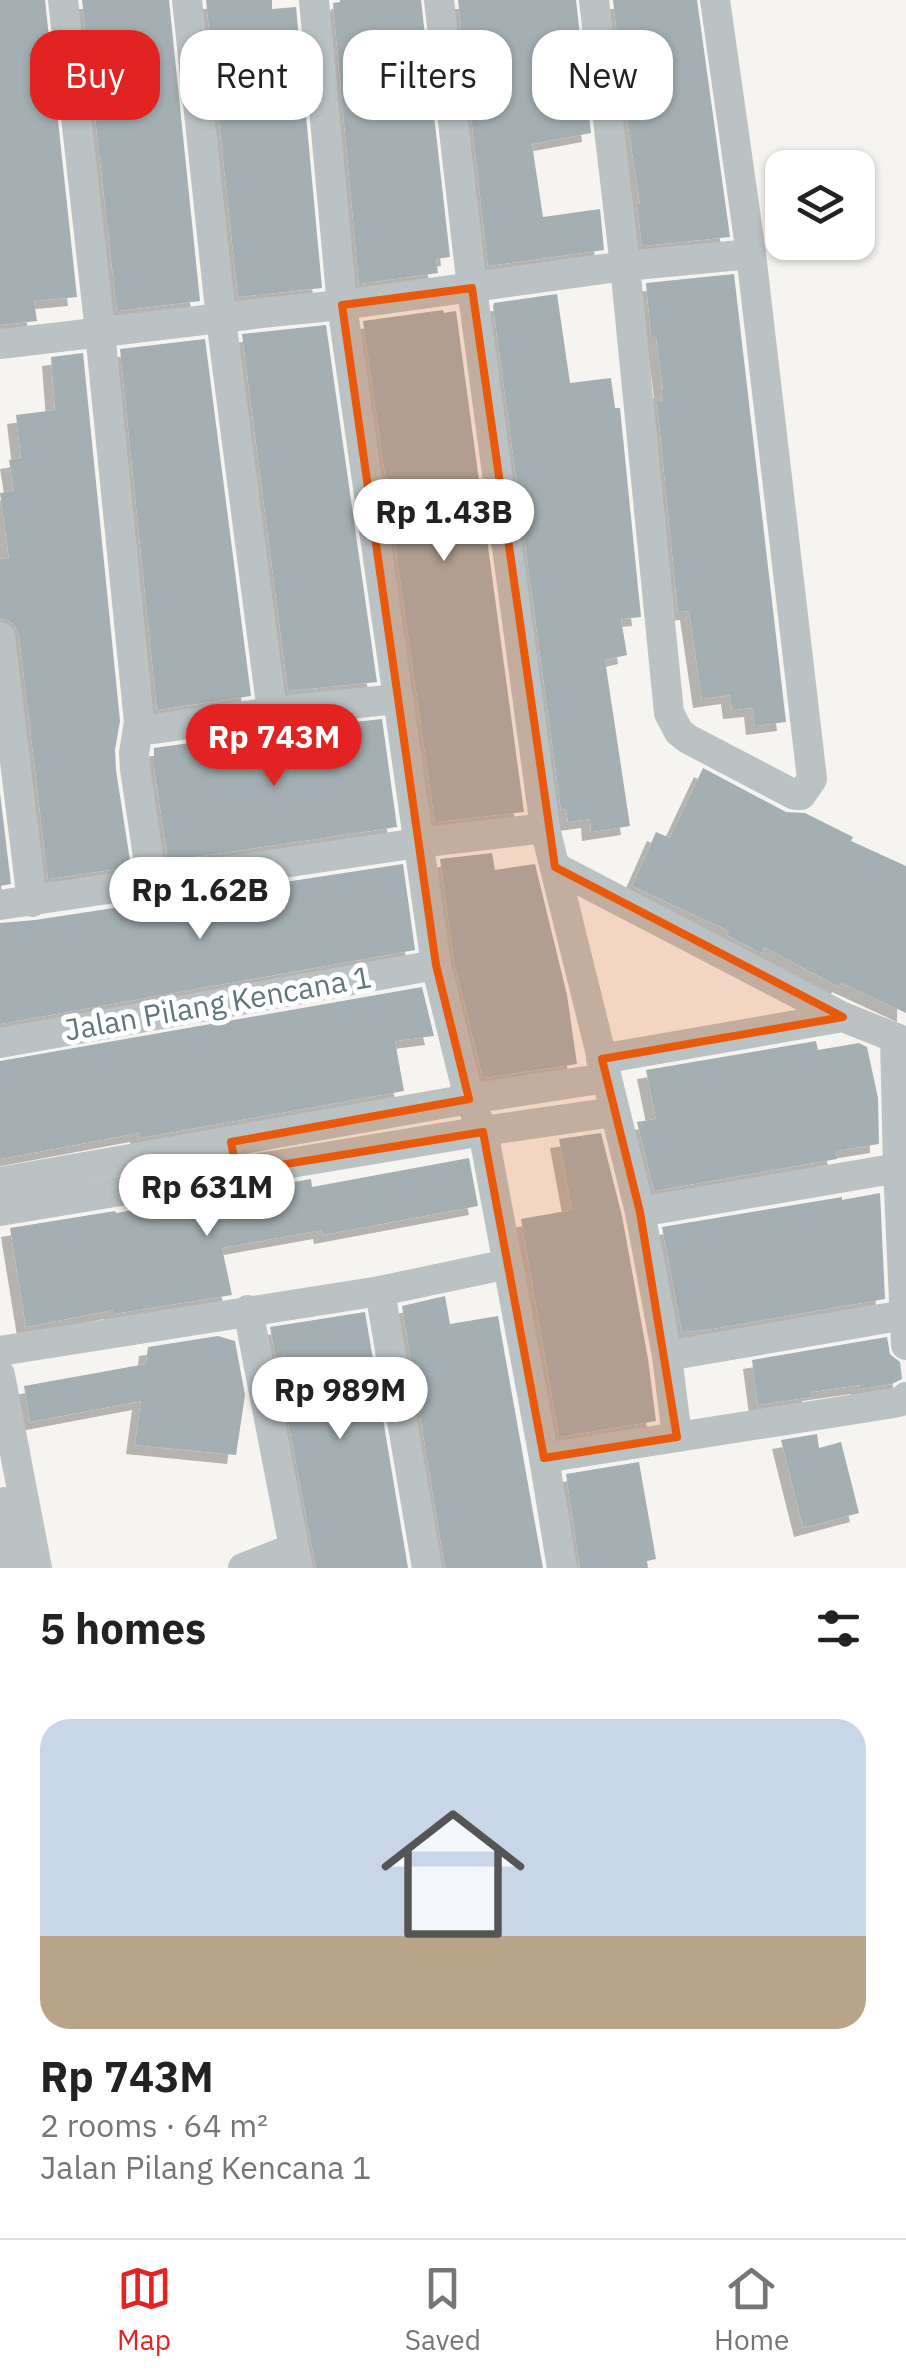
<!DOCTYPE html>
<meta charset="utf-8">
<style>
:root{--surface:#fff;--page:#f2f2f2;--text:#222;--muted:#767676;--line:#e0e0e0;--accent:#e32322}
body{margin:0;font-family:"IBM Plex Sans",sans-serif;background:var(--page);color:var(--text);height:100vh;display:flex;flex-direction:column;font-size:38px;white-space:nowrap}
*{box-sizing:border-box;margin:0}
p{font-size:32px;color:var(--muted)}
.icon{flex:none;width:55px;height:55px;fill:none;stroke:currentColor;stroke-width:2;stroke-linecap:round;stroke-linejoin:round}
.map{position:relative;height:1568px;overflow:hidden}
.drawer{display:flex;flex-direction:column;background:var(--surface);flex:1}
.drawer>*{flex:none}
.hud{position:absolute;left:30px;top:30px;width:848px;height:90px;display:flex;gap:20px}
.tools{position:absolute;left:765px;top:150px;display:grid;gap:20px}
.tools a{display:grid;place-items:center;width:110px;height:110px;border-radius:20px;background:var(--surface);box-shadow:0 2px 8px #0004;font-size:50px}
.price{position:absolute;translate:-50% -85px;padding:0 22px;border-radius:35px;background:#fff;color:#222;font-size:32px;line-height:65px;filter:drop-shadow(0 2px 5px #0008)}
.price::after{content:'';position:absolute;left:50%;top:60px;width:30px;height:22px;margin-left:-15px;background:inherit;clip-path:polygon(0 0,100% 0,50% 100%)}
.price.current{background:var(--accent);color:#fff}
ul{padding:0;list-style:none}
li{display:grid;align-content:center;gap:20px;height:530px;padding:0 40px}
li span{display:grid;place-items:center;height:310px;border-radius:30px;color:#555}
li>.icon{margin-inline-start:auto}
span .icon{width:180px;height:180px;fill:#fffc;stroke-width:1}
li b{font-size:42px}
h2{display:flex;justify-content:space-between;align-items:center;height:120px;padding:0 40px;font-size:42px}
.chip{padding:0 35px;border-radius:30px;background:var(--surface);box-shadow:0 2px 8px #0004;font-size:35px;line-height:90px}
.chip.current{background:var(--accent);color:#fff}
.tabs{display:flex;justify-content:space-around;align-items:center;height:140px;border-top:2px solid var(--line);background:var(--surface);font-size:28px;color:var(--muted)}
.tabs a{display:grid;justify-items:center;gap:5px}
.tabs .current{color:var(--accent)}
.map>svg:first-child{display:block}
.building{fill:#a3afb2;filter:url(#shadow)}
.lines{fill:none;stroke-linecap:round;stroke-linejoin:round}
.street{stroke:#bbc2c4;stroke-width:30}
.marked{fill:#e8590c;fill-opacity:0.2;stroke:#e8590c;stroke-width:8;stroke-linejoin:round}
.labels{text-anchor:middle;stroke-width:10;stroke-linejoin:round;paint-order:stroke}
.street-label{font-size:30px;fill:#5f767c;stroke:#fff}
</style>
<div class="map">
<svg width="906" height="1568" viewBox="0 0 906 1568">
<defs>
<filter id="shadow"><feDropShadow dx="-9" dy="9" stdDeviation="0" flood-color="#0004"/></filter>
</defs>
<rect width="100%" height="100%" fill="#f5f4f0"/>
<g class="building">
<path d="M0,0h45l32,297 -43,4 3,20 -37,4z"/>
<path d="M82,0h87l31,301 -83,10z"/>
<path d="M206,0h66v9l24,-2 26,281 -84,9z"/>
<path d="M340,0h81l29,257 -14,2 2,14 -79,11 -26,-281 7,-1z"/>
<path d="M458,0h118l15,133 -59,11 11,73 57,-8 4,41 -116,16z"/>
<path d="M613,0h84l33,237 -88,9 -5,-42h3l-12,-78z"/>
<path d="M734,274l52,448 -31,4 -2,-18 -21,2 -2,-15 -28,4 -13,-88 -11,1 -21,-210h5l-1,-12 2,-1 -7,-53h-5l-5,-53z"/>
<path d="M557,294l13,89 41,-5 4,30h5l21,209 -20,2 6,36 -22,5 25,166 -39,6 -1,-13 -22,3 -2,-13 -5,1 -68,-504 1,-3z"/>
<path d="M443,310l1,3 12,-2 68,501 -89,10 -72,-501z"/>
<path d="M326,325l51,357 -89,9 -46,-357z"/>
<path d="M205,339l46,357 -94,14 -37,-361z"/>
<path d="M83,353l37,368 -5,29 1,20 15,97 -83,12 -29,-244 -5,-10 -6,-5 -8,-1v-60l9,-1 -9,-65 14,-2 -5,-31 12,-2 -5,-43 39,-5 -4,-53z"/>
<path d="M382,719l15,108 -229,34 -14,-94v-19l120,-17z"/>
<path d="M703,768l83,44 19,1 48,24 -2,4 55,25v147l-65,-30 -2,4 -75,-40 -2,6 -7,-3 -28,-15 2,-4 -97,-45 24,-54 14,6z"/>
<path d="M0,793l11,91 -11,2z"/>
<path d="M492,853l3,17 40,-6 32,131 10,69 -94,14 -29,-117 -14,-102z"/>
<path d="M403,864l12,86 -415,74v-101l35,-3z"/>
<path d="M422,987l12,49 -39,5 9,50 -264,47 -1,-5 -139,26v-98z"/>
<path d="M816,1041l2,9 41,-7 8,4 11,51 1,46 -43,7 1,8 -183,32 -17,-69 19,-3 -10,-49z"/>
<path d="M601,1133l21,83 26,143 8,62 -97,16 -38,-218 51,-9 -13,-71z"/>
<path d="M469,1158l9,48 -155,29 -1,-5 -100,18 10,47 -119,19v-4l-87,17 -16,-99 105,-17 1,2 195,-34 1,8z"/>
<path d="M880,1193l5,106 -179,31 -24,2 -20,-105 180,-30v3z"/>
<path d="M445,1296l5,28 48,-8 45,252h-98l-43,-262z"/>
<path d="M365,1312l43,256h-92l-46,-241z"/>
<path d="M218,1336l17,5 10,54 -9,60 -101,-10 6,-44 -111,21 -6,-36 122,-22 2,-17z"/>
<path d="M887,1337l3,17 10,8 2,17 -10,5 -32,5v-4l-49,7 1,5 -54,8 -6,-45z"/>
<path d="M817,1434l2,14 22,-6 18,71 -56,15 -22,-88z"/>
<path d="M639,1462l17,97 -9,2 1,7h-68l-14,-94z"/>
</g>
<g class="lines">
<g class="street">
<path d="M63,0l37,332 39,390 9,7h6l118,-17 125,-13"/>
<path d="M187,0l34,319 51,393"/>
<path d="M314,0l28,305 94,660 33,134 14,32 61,327 18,110"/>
<path d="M439,0l33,288 73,540 95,384 27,144 10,81"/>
<path d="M594,0l31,266 44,447 10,19 9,7 107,56h6l11,-16 -61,-525 -36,-254"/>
<path d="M0,344l271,-32 71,-7 283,-39 126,-12"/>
<path d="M0,637l32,265"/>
<path d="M139,722l-5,31 1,16 17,114"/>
<path d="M555,867l288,150"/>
<path d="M0,905l418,-62 127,-15"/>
<path d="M895,1038l3,130 8,177"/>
<path d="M0,1043l436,-78"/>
<path d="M601,1059l242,-42 63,25"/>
<path d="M0,1182l469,-83 137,-21"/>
<path d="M0,1211l483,-80 131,-19"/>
<path d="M640,1212l258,-44"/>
<path d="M380,1291l47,277"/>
<path d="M248,1310l50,258"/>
<path d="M0,1351l380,-60 128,-27"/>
<path d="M667,1356l237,-41"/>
<path d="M0,1375l37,193"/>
<path d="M544,1458l350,-55 8,-2 4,-4"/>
<path d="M4,1502l11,66"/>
<path d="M243,1568l51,-20"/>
</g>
</g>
<path class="marked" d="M472,288l83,579 288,150 -241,42 38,153 37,225 -133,21 -61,-326 -246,40 -6,-30 238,-43 -33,-134 -94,-660z"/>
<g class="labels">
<g class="street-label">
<text transform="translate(218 1004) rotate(-10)" y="10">Jalan Pilang Kencana 1</text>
</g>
</g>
</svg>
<div class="tools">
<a><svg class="icon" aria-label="layers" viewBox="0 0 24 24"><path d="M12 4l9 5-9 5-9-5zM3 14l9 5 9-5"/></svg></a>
</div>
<b class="price" style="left:444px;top:564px">Rp 1.43B</b>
<b class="price current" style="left:274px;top:789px">Rp 743M</b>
<b class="price" style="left:200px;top:942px">Rp 1.62B</b>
<b class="price" style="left:207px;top:1239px">Rp 631M</b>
<b class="price" style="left:340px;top:1442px">Rp 989M</b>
<div class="hud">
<a class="chip current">Buy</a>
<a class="chip">Rent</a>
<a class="chip">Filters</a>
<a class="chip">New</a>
</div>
</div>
<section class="drawer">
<h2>5 homes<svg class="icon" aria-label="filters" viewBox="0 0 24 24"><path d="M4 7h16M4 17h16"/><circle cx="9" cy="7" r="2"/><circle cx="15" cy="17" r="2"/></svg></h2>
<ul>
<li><span style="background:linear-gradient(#c9d6e8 70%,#b9a48a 0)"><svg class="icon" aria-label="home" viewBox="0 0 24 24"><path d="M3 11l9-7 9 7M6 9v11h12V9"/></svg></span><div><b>Rp 743M</b><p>2 rooms · 64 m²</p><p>Jalan Pilang Kencana 1</p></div></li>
</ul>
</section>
<nav class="tabs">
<a class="current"><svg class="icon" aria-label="map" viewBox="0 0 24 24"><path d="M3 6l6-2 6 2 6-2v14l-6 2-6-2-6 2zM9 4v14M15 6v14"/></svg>Map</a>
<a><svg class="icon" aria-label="saved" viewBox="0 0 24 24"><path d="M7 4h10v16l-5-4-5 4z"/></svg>Saved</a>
<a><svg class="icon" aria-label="home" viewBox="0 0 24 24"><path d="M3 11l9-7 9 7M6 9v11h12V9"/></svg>Home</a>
</nav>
